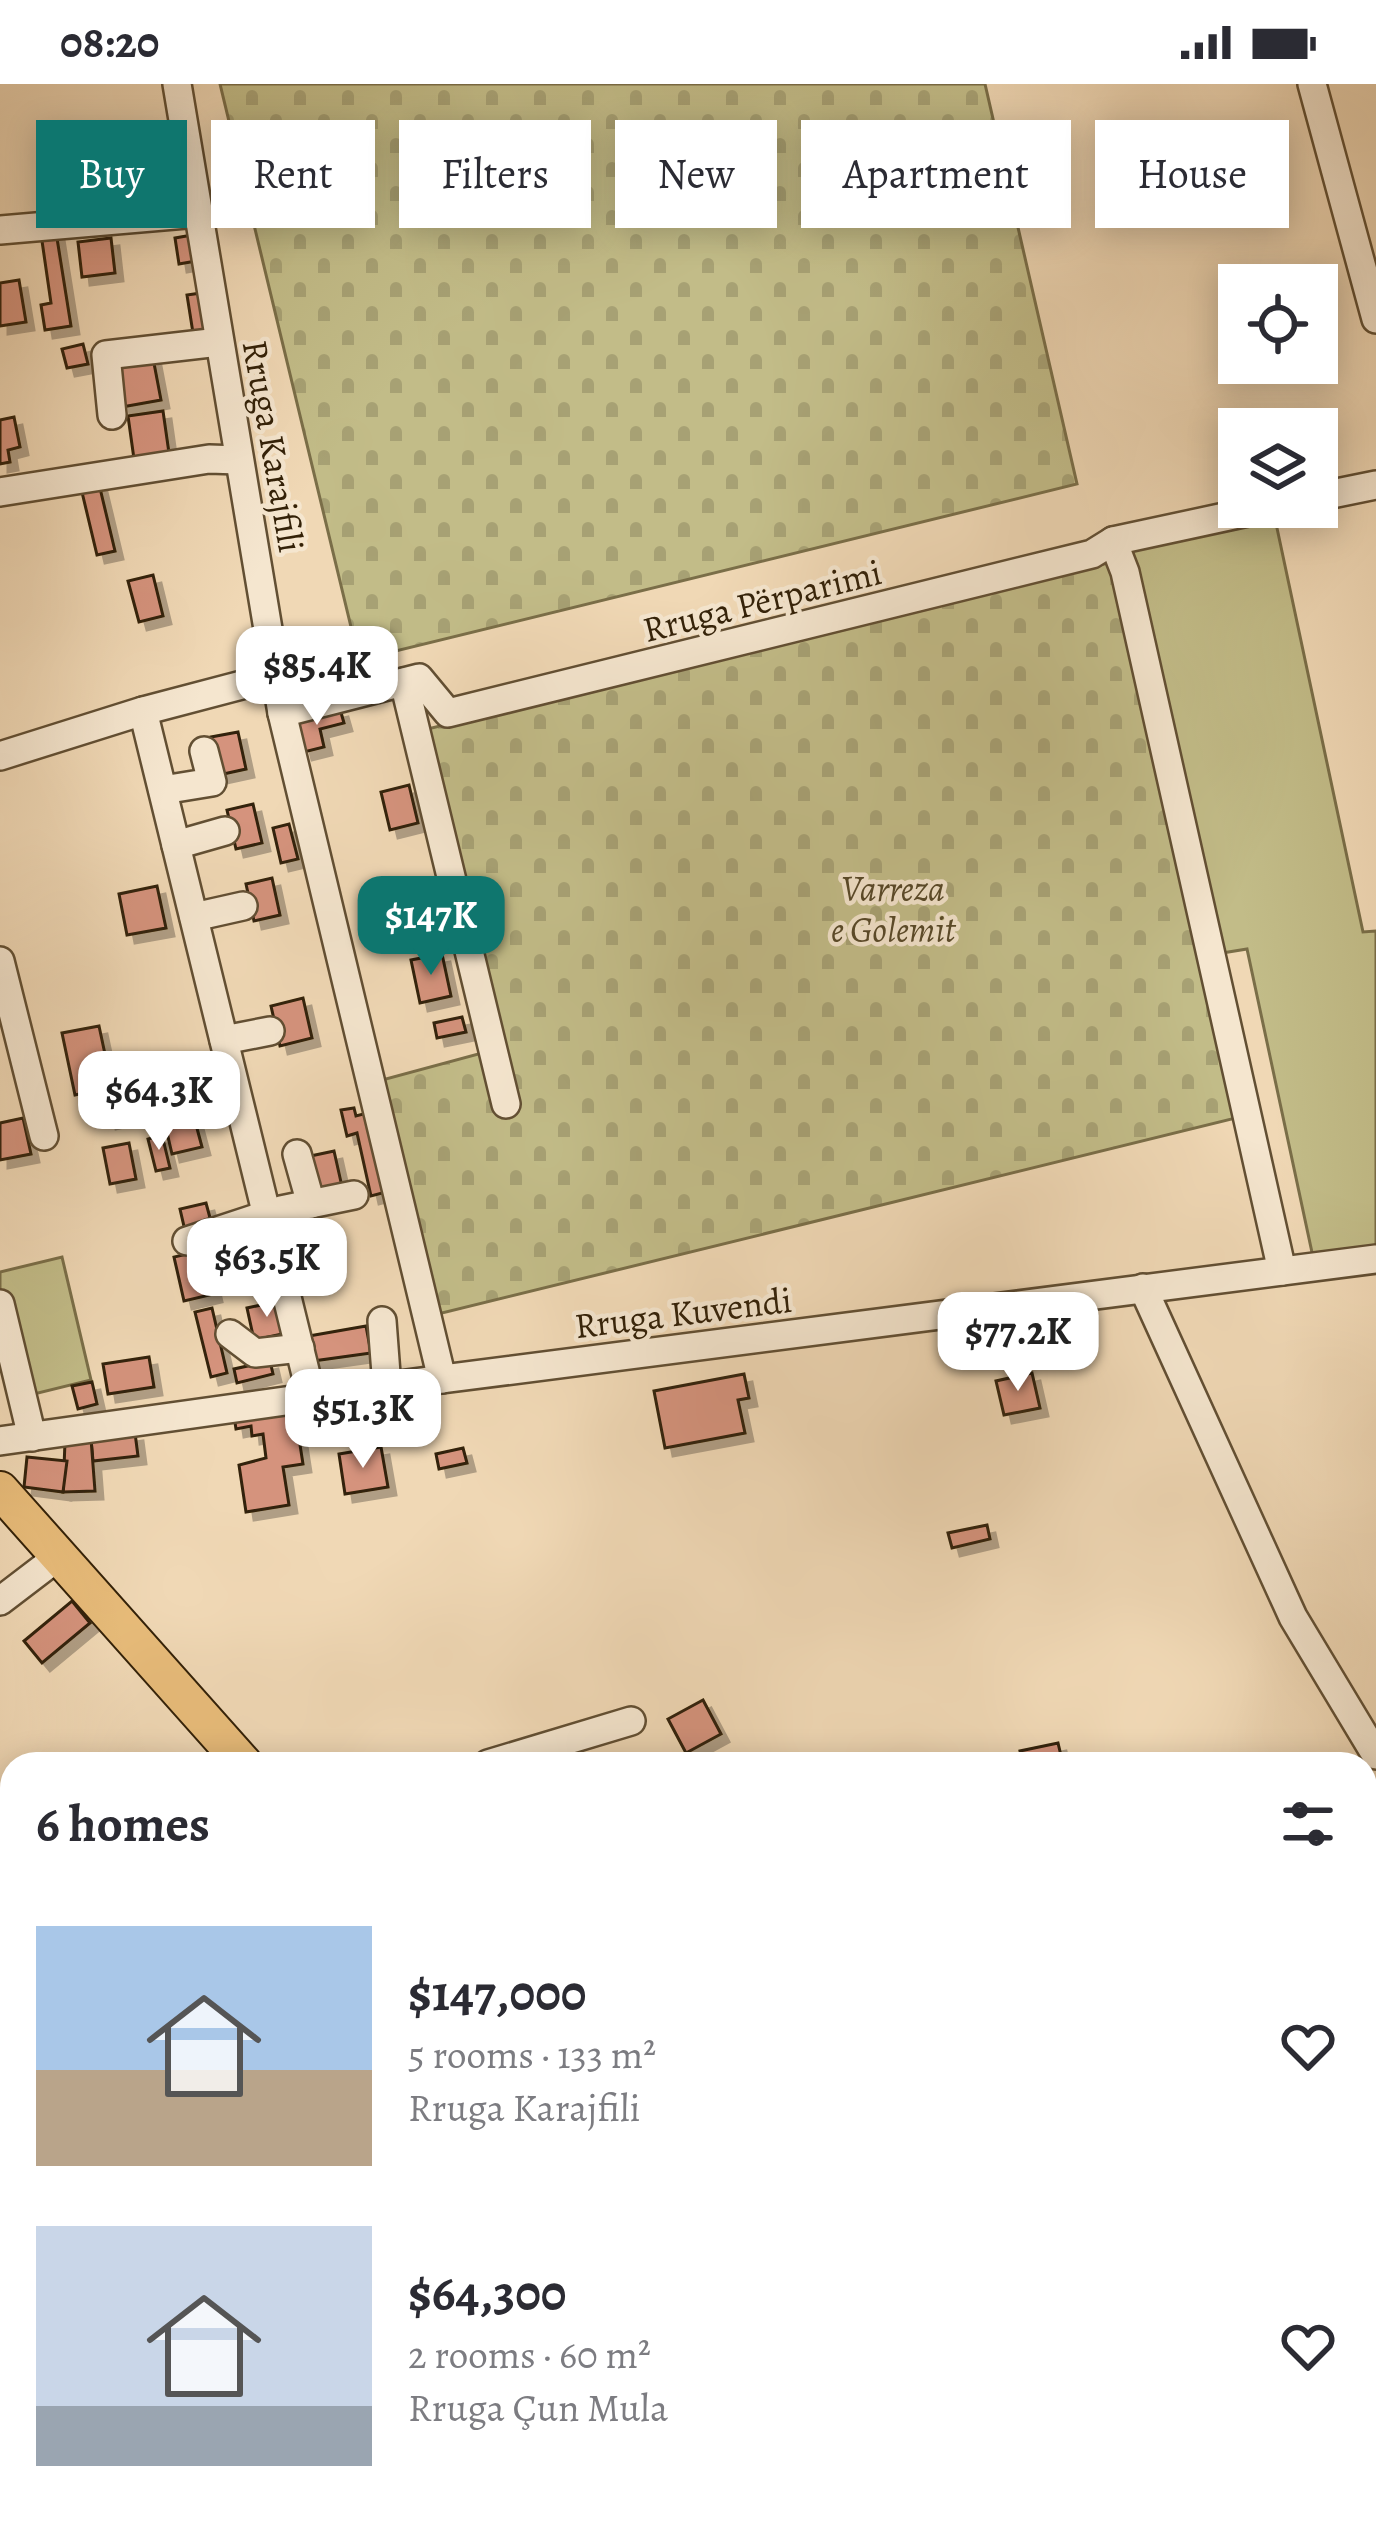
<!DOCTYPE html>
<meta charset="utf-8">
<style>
:root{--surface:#fff;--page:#f2f2f3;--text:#2b2b33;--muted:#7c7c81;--accent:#0f766e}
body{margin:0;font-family:Alegreya,serif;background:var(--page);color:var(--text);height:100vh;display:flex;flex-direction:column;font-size:45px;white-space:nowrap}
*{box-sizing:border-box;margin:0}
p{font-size:39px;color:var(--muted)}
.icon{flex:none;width:66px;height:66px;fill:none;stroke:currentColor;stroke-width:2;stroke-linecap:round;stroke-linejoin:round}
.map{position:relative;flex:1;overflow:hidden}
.side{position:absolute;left:0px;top:1668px;width:1377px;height:771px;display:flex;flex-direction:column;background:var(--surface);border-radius:36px 36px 0 0;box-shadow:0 6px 30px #0003}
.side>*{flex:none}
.hud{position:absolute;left:36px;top:36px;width:1305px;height:108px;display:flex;gap:24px}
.fabs{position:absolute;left:1218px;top:180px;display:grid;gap:24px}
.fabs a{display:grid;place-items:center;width:120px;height:120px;border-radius:0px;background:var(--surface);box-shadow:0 6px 30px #0003;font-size:60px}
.price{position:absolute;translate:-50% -102px;padding:0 27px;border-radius:24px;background:#fff;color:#222;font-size:39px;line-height:78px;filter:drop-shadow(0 3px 6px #0008)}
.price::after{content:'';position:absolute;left:50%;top:72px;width:36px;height:27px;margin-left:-18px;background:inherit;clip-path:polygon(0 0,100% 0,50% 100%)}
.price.current{background:var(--accent);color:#fff}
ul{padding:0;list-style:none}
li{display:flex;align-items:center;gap:36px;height:300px;padding:0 36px}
li span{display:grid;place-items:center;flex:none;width:336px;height:240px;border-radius:0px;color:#555}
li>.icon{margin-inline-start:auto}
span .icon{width:144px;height:144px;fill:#fffc;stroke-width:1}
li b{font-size:51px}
h2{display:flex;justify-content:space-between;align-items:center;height:144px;padding:0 36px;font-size:51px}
.chip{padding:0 42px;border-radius:0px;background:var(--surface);box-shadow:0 6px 30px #0003;font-size:42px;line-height:108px}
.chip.current{background:var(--accent);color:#fff}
.status{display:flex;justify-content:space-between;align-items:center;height:84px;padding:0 60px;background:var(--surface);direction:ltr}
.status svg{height:33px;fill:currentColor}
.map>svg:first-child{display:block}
.green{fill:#c2bc88;stroke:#7a6e48;stroke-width:3}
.cemetery{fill:url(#cemetery-stones);stroke:#7a6e48;stroke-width:3}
.building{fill:#d5937d;stroke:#332108;stroke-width:3;filter:url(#shadow)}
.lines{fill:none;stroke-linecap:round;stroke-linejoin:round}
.minor-casing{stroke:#624f33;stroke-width:32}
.major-casing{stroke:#332108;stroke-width:40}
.minor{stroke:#f5e6cf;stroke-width:27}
.major{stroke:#e8bc7a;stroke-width:36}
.labels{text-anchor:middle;stroke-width:9;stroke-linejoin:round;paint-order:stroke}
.street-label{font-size:36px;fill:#332108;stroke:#f5e6cf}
.park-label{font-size:36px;font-style:italic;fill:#574828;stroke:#f5e6cf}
</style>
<div class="status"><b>08:20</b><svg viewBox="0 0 49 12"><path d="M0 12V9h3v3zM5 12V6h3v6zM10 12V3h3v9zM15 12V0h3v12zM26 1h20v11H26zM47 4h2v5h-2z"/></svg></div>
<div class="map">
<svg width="1376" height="2437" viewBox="0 0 1376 2437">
<defs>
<pattern id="cemetery-stones" width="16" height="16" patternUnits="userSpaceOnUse" patternTransform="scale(3)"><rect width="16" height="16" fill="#c2bc88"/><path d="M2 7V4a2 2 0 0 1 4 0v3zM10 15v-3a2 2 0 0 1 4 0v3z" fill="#a7a174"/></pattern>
<filter id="shadow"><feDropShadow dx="8" dy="8" stdDeviation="0" flood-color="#0004"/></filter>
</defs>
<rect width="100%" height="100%" fill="#f0d8b5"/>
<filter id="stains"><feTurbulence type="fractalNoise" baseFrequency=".00167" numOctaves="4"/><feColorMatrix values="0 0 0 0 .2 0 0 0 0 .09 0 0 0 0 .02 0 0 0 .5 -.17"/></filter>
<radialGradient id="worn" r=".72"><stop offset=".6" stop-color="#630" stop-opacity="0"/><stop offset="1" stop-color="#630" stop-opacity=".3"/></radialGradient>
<g class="green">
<path d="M1274,430l89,418 13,-1v319l-63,7 -66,-308 -31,5 -88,-406z"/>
<path d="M62,1173l29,123 -65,16 -26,-108v-16z"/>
</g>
<g class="cemetery">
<path d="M220,0h765l92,400 -718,176z"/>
<path d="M1116,477l124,556 -802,197 -56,-234 104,-28 -75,-319z"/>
</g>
<g class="building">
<path d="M56,148l15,94 -26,4 -4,-25 10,-2 -10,-69z"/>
<path d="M192,151l4,26 -17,3 -4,-26z"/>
<path d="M111,154l4,35 -33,4 -4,-35z"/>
<path d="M19,196l7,42 -26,4v-43z"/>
<path d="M201,209l6,37 -14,3 -6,-38z"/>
<path d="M83,260l5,20 -21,4 -5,-19z"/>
<path d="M153,274l8,42 -39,7 -7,-42z"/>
<path d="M163,327l6,42 -35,6 -6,-43z"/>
<path d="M14,333l6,30 -12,3 2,12 -10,2v-44z"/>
<path d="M99,400l16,67 -18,4 -16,-67z"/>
<path d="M153,491l10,41 -24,6 -11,-41z"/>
<path d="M352,548l4,18 -30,7 -4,-18z"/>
<path d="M340,625l4,14 -24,6 4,18 -20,5 -8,-33z"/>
<path d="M238,648l8,37 -27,6 -8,-38z"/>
<path d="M409,701l9,38 -28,7 -9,-38z"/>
<path d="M253,720l9,39 -26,6 -9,-39z"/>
<path d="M289,740l9,35 -17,4 -8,-35z"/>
<path d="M272,794l8,37 -26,6 -8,-37z"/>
<path d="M157,802l9,42 -39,7 -8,-41z"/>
<path d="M442,870l9,42 -31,7 -9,-43z"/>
<path d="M303,914l9,40 -32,8 -9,-40z"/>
<path d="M462,933l4,15 -29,6 -3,-15z"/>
<path d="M99,942l13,61 -37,8 -13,-62z"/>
<path d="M129,1017l4,14 -25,6 -3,-14z"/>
<path d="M354,1024l2,8 15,-4 19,79 -19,5 -14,-63 -10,3 -6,-26z"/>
<path d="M194,1033l8,30 -30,7 -7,-30z"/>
<path d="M23,1034l8,36 -31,6v-37z"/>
<path d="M162,1051l8,33 -14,3 -8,-32z"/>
<path d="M129,1059l7,36 -26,5 -7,-36z"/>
<path d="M334,1067l9,40 -28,6 -9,-40z"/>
<path d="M206,1119l7,26 -27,6 -6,-26z"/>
<path d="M241,1160l4,15 -30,8 -5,-14z"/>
<path d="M204,1166l10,44 -30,7 -10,-44z"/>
<path d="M280,1217l7,32 -33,7 -7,-32z"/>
<path d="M212,1224l15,65 -16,4 -16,-65z"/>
<path d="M366,1242l5,27 -58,8 -4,-25z"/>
<path d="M149,1273l5,30 -46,7 -5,-30z"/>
<path d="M270,1277l3,13 -36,9 -3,-14z"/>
<path d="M1032,1289l8,35 -36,7 -8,-34z"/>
<path d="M744,1290l5,24 -11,2 7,33 -80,15 -11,-57z"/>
<path d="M92,1298l5,22 -19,5 -6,-23z"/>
<path d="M294,1322l9,58 -20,3 6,38 -43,7 -7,-47 27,-7 -3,-24 -11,2 -1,-10 -15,3 -2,-13z"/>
<path d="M135,1349l3,23 -45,5 -2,-22z"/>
<path d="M91,1355l4,52 -32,1 2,-50z"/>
<path d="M381,1363l7,40 -43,7 -6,-40z"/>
<path d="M463,1364l4,15 -28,6 -3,-15z"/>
<path d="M27,1373l40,4 -4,31 -39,-5z"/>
<path d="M987,1441l3,14 -38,9 -4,-15z"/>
<path d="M72,1517l18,22 -48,40 -18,-22z"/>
<path d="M703,1616l18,34 -35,19 -18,-34z"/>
<path d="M1058,1659l5,21h-40l-3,-13z"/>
<path d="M533,2427h29l9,10h-43l-3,-3z"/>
</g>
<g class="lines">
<defs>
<g id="minor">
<path d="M177,0l105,629 160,666"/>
<path d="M1312,0l64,235"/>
<path d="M0,146l198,-17"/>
<path d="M112,331l-6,-60 113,-13"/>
<path d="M0,408l209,-33 30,1"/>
<path d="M1317,413l59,-12"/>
<path d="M1113,457l12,31 157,699"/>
<path d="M404,598l102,422"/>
<path d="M143,627l169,688"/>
<path d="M282,629l137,-35 29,35 644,-159 21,-13 158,-34"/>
<path d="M0,672l143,-45 133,-35"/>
<path d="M163,706l49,-8 -8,-31"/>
<path d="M176,761l49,-14"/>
<path d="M194,833l49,-11"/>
<path d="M0,877l44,175"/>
<path d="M224,956l46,-9"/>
<path d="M297,1070l14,50"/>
<path d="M187,1157l94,-31 73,-15"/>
<path d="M1143,1204l150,329 83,138"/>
<path d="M0,1220l32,133"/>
<path d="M382,1237l5,66"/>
<path d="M230,1250l25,19 45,-5"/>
<path d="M0,1357l442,-62 934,-120"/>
<path d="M0,1517l59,-45"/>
<path d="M488,1680l143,-43"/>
<path d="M1365,2288l11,-3"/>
<path d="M688,2437l11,-10"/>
</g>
<g id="major">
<path d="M0,1406l244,274"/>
<path d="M910,2427l9,10"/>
</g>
</defs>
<use href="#minor" class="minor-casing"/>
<use href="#major" class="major-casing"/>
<use href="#minor" class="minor"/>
<use href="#major" class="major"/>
</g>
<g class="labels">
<g class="street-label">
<text transform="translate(274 362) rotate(80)" y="13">Rruga Karajfili</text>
<text transform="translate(762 516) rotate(-14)" y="13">Rruga Përparimi</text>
<text transform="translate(683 1228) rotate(-7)" y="13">Rruga Kuvendi</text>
</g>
<g class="park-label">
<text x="893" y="817">Varreza<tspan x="893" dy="41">e Golemit</tspan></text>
</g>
</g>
<rect width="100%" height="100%" filter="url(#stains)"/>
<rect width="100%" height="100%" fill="url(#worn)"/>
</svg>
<div class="fabs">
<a><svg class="icon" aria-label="locate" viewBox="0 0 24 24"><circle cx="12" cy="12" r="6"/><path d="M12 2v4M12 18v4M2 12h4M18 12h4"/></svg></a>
<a><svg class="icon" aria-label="layers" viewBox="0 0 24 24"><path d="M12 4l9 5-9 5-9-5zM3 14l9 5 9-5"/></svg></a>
</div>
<b class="price" style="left:317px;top:644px">$85.4K</b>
<b class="price current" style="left:431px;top:894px">$147K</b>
<b class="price" style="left:159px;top:1069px">$64.3K</b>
<b class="price" style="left:267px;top:1236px">$63.5K</b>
<b class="price" style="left:1018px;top:1310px">$77.2K</b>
<b class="price" style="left:363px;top:1387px">$51.3K</b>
<div class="hud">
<a class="chip current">Buy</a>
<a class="chip">Rent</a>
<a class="chip">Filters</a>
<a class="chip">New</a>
<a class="chip">Apartment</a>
<a class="chip">House</a>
</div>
<section class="side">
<h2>6 homes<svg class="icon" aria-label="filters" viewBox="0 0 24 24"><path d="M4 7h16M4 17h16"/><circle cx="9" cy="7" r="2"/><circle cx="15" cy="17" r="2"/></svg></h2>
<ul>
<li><span style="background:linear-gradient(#a9c7e8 60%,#b9a48a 0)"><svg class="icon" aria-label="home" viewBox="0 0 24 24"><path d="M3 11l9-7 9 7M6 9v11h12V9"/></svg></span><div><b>$147,000</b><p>5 rooms · 133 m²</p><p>Rruga Karajfili</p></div><svg class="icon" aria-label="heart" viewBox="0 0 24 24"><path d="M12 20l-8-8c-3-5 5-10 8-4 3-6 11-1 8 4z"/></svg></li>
<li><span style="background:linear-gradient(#c9d6e8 75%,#9aa5b1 0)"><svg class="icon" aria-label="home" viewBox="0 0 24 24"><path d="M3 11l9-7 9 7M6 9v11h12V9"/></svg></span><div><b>$64,300</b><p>2 rooms · 60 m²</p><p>Rruga Çun Mula</p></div><svg class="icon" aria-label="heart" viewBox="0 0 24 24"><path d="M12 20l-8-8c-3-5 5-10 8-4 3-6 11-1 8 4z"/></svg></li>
</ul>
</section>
</div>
